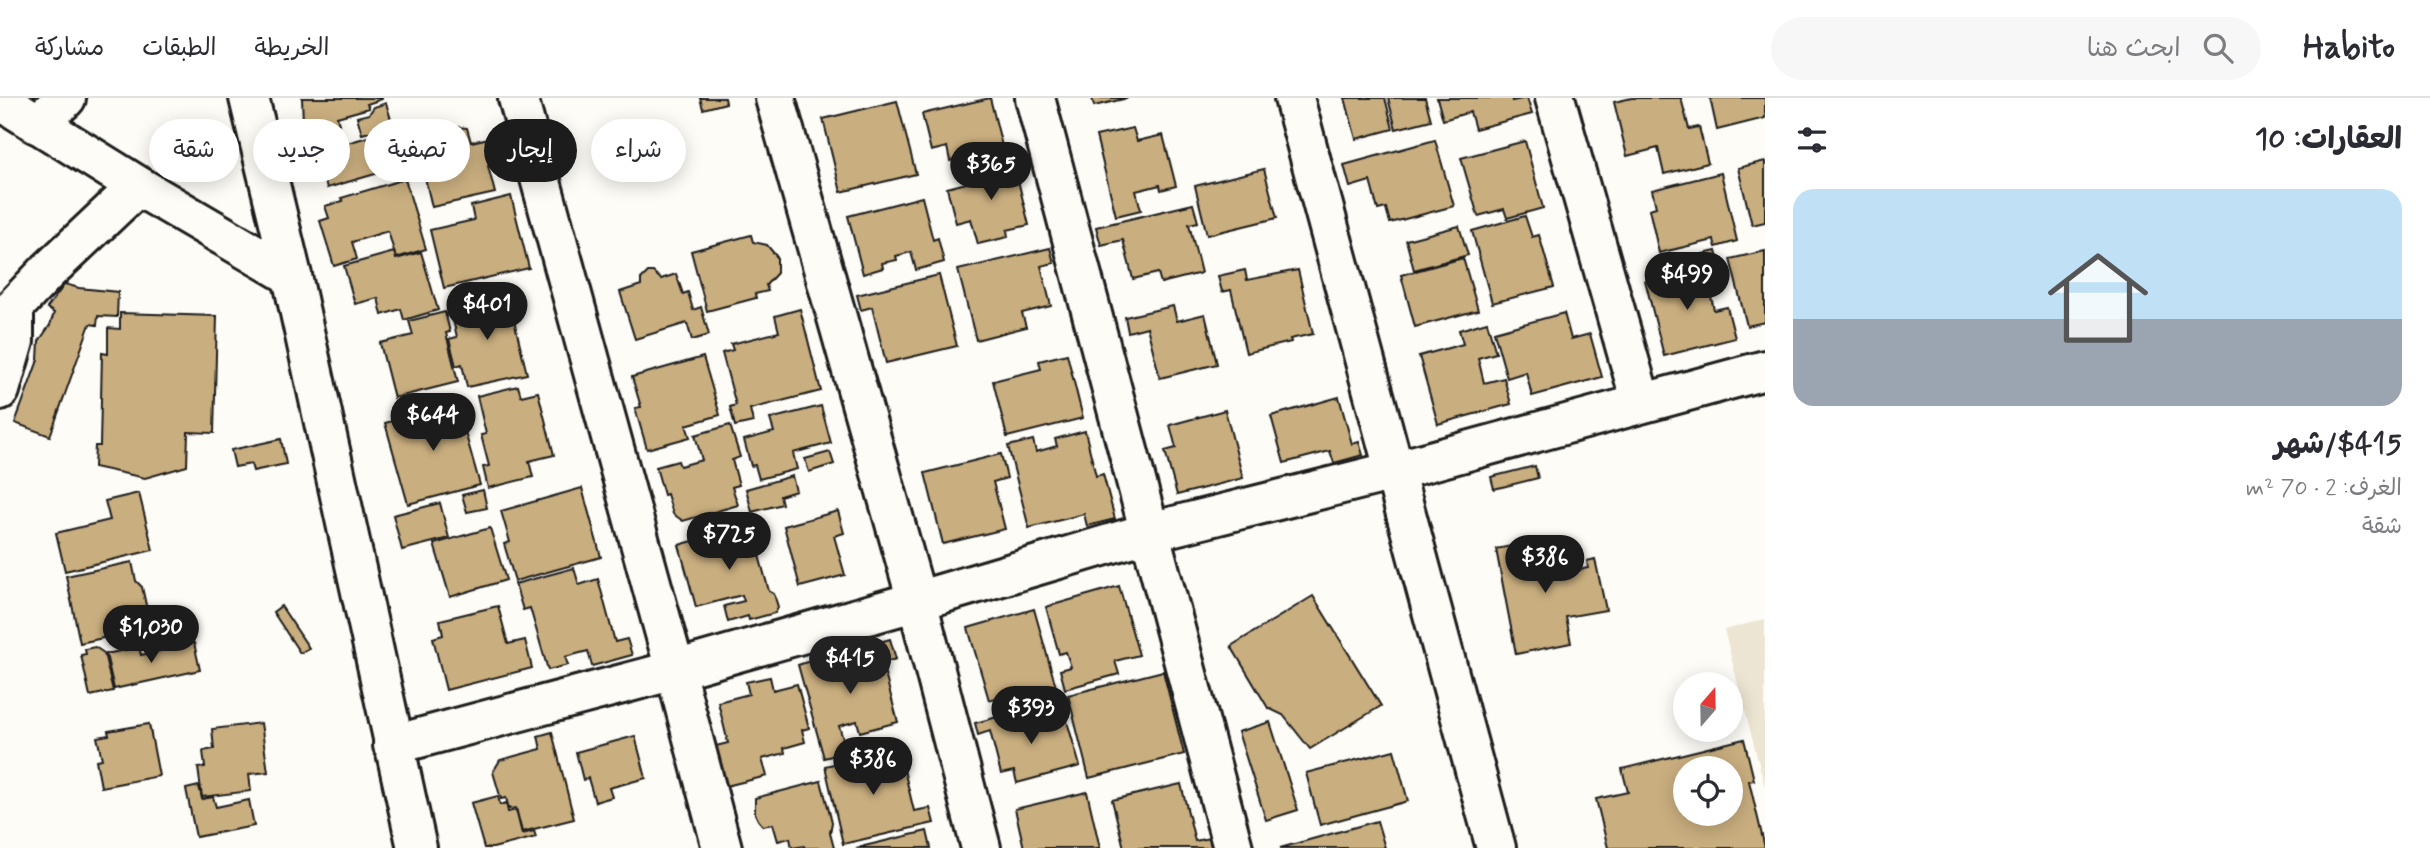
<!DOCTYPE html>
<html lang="ar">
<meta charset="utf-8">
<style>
:root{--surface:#fff;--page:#f7f7f7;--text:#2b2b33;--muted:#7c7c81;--line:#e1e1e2;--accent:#1c1c1c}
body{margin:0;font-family:Mynerve,"Playpen Sans Arabic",sans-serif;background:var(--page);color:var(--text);direction:rtl;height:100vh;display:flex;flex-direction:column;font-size:26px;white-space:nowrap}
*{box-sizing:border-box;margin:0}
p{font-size:23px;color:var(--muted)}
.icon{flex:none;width:38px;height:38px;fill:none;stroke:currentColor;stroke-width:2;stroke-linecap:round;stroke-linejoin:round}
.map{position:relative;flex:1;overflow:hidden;direction:ltr}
.panel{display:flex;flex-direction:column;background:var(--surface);width:665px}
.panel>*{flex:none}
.guide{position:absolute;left:21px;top:21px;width:665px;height:63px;direction:rtl;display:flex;gap:14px}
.needle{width:46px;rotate:20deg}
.fabs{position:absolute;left:1673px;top:574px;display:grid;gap:14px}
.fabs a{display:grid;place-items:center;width:70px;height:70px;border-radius:50%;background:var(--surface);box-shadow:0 4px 18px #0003;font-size:35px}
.price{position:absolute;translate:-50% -60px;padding:0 16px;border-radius:24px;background:var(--accent);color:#fff;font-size:23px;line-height:46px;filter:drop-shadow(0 2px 4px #0008)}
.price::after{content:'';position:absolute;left:50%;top:42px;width:21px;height:16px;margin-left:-10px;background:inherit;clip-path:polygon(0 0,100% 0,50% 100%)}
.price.on{background:#222;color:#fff}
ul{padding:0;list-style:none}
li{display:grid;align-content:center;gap:14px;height:371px;padding:0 28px}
li span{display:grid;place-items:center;height:217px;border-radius:21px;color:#555}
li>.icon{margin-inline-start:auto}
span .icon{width:126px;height:126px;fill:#fffc;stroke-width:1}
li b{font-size:30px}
h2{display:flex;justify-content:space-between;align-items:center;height:84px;padding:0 28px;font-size:30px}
.pill{padding:0 24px;border-radius:32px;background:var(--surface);box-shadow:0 4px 18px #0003;font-size:24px;line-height:63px}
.pill.on{background:var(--accent);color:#fff}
header{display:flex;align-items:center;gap:42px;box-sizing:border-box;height:98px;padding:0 35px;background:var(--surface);border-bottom:2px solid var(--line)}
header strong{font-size:33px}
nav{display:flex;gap:38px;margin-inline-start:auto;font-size:24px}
.search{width:490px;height:63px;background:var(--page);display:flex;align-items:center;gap:18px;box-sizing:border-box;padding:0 24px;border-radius:38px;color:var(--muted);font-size:26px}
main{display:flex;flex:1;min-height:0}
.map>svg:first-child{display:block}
.built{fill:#ede5d3}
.building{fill:#c9ae7f;stroke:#1c1c1c;stroke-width:2;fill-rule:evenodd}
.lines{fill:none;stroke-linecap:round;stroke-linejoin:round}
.minor-casing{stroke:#1c1c1c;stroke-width:44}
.minor{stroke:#fdfcf7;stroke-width:38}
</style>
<header>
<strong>Habito</strong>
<div class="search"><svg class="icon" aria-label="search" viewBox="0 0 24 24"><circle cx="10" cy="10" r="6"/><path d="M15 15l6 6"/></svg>ابحث هنا</div>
<nav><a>الخريطة</a><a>الطبقات</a><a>مشاركة</a></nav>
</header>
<main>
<section class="panel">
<h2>العقارات: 10<svg class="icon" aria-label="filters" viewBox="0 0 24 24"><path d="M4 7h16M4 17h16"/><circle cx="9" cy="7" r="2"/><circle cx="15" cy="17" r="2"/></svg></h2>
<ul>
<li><span style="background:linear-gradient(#bfe0f5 60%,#9aa5b1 0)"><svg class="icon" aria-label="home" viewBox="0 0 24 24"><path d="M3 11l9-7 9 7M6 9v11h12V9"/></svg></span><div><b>$415/شهر</b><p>الغرف: 2 · 70 m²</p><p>شقة</p></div></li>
</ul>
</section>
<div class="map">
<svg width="1765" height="750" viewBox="0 0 1765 750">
<rect width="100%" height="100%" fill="#fdfcf7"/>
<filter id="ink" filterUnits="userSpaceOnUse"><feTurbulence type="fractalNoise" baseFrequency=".0143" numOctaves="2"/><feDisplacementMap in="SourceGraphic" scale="14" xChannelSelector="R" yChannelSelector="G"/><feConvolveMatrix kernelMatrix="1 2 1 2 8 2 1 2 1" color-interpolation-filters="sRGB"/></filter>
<g filter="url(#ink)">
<path class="built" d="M1765,521v168l-41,-157z"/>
<g class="building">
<path d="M302,0h80v1l-15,5 2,4 -32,9 2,7 -29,9 -7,-10z"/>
<path d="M700,0h25l1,5 -23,6z"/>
<path d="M990,0l15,60 -25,6 -3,-10 -27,7 -3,-14 -16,4 -9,-37z"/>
<path d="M1092,0h36l-34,8z"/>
<path d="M1345,0h40l8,31 -37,10z"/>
<path d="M1388,0h37l6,22 -35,9z"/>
<path d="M1437,0h74l1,3 15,-3 5,16 -57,15 -5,-17 -27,8z"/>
<path d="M1632,0h49l8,31 10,-2 9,36 -44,11 -6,-26 -31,8 -13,-54z"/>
<path d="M1710,0h55v20l-48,12z"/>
<path d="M897,3l19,73 -75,18 -18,-73z"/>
<path d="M386,5l7,23 -31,8 -5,-17 12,-3 5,-7z"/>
<path d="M457,29l10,1 4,14 27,-6 3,13 -9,2 3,13 -7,2 7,27 -63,14 -16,-67 32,-12z"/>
<path d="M1133,30l4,13 26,-6 13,51 -15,4 -1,-5 -24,6 5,19 -25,6 -20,-80z"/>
<path d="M385,34l11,36 -69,20 -11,-36z"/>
<path d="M1435,42l19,66 -64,17 -4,-15 -8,2 -8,-29 -20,6 -6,-22z"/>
<path d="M1525,43l18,67 -36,10 -3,-9 -26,7 -17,-58z"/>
<path d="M1013,62l16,65 -22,5 1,7 -30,7 -7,-25 -15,4 -9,-35 31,-8 -2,-10z"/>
<path d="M1765,63v61l-13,3 -14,-57z"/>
<path d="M1264,71l13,49 -70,17 -12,-49z"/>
<path d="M1721,75l16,68 -21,6 -2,-7 -55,13 -10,-44 7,-2 -4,-17z"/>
<path d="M405,81l21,70 -30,9 -8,-27 -36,11 5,17 -23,7 -14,-45 9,-3 -4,-12 18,-5 -2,-3z"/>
<path d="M511,98l18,72 -85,20 -14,-58 44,-10 -3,-14z"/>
<path d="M922,99l11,43 5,-2 6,24 -28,8 -5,-18 -15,4 1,4 -15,3 1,5 -20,6 -15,-58z"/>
<path d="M1193,106l5,18 -9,2 12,49 -40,10 -3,-10 -25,6 -10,-39 -22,5 -5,-18z"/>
<path d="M1525,118l7,21 7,-2 15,52 -62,16 -20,-72z"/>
<path d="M1459,128l9,29 -54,15 -8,-30z"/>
<path d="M751,137l2,7 14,3 10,12v16l-11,12 2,6 -13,3 1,4 -49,13 -16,-60z"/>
<path d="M1050,150l4,15 -13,3 10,40 -29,7 4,14 -50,13 -18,-70z"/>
<path d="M1716,153l8,31 -13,4 -8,-32z"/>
<path d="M1765,153v71l-18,4 -17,-67z"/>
<path d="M394,154l2,7 25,-7 17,58 -34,10 -3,-11 -19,6 -4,-17 -23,6 -11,-38z"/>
<path d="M1463,160l15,52 -63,17 -14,-52z"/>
<path d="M1704,167l10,45 13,-3 8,31 -71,18 -19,-76z"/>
<path d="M1245,172l2,10 51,-10 15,64 -23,5 1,3 -45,11 -15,-63 -9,2 -4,-16z"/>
<path d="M648,174h5l8,7 15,-5 7,20 5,-2 5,18 8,-3 8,28 -17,5 -5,-17 -52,16 -15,-47 21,-7v-6z"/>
<path d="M939,177l18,71 -71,17 -14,-56 -11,3 -4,-15z"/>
<path d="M65,186l14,4 39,4 -1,25 -19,-1 -1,9 -7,-1 -40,112 -35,-13 23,-63 1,-19 11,-16 4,-12 -7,-5z"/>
<path d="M508,197l19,79 -60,13 -5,-23 -6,2 -7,-27 8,-2 -6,-26z"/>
<path d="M1173,208l4,15 28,-7 12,50 -57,14 -13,-51 -19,5 -3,-15z"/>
<path d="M800,211l21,82 -71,18 3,13 -18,4 -5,-19 6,-2 -14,-52 11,-3 -2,-6 48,-12 -4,-16z"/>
<path d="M445,214l5,20 -4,1 12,49 -64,16 -14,-55 33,-8 -4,-14z"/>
<path d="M120,215l97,3 -3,117 -26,-1 -1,34 -42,12 -51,-11 1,-21h5l2,-93 6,1v-26l12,1z"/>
<path d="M1564,215l7,26 19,-5 12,43 -70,19 -6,-24 -19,6 -13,-46z"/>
<path d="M1487,224l9,31 -18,5 6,25 20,-5 7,26 -73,20 -19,-68 44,-12 -4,-14z"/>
<path d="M1067,256l16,64 -76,19 -14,-56 48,-12 -2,-8z"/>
<path d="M703,259l17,58 -34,10 4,12 -43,12 -12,-41 6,-1 -9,-30z"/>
<path d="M518,288l3,10 17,-4 16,63 -25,6 4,16 -45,11 -5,-21 6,-1 -8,-31 5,-1 -9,-38z"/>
<path d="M1339,299l13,47 7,-2 4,13 -29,8 -4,-12 -46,12 -13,-47z"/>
<path d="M463,304l5,18 -6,1 18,64 -72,19 -23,-81z"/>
<path d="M821,308l10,37 -38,10 4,16 -38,10 -4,-14 -4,1 -7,-26 30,-8 -4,-13z"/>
<path d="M1225,312l18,68 -66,17 -12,-44 11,-3 -6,-23z"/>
<path d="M730,327l10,32 -8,3 7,25 -7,2 6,18 -55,16 -10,-7 -6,-20 -3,1 -8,-28 22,-6 2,5 22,-6 -7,-25z"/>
<path d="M1085,333l11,45 7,-2 12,45 -28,7 -3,-12 -55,14 -21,-82 25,-6 3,12 21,-6 -2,-7z"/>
<path d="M281,341l5,25 -33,7 -2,-7 -16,3 -4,-17z"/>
<path d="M830,354l4,12 -25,8 -4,-13z"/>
<path d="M1001,356l6,24 -14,4 12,47 -62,15 -18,-71z"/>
<path d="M1535,368l3,12 -44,11 -3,-12z"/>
<path d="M792,378l4,15 -16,5 2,8 -30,8 -6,-23z"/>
<path d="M582,390l19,69 -86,24 -11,-37 6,-2 -9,-31z"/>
<path d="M483,392l4,18 -20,4 -5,-17z"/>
<path d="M139,395l14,57 -88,21 -9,-38 54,-13 -5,-19z"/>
<path d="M440,405l9,35 -47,12 -9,-35z"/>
<path d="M838,413l6,22 -10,3 11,39 -45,12 -16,-61z"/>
<path d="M749,422l20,71 5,3 4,13 -3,6 -26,7 -1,-4 -20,6 -4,-16 20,-5 -2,-6 -46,12 -17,-62 42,-12 -2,-6z"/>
<path d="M490,430l16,52 -56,17 -16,-53z"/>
<path d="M1552,440l7,36 29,-6 -1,-7 8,-2 11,51 -40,7 5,26 -55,11 -20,-105z"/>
<path d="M132,464l4,19 6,6 6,27 -15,3 2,14 -55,12 -14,-67z"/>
<path d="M574,470l5,17 19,-6 17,63 12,-3 5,16 -40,11 -4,-15 -23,6 3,8 -20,5 -18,-62 -7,2 -8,-26z"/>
<path d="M1119,488l20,69 -24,6 4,13 -54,15 -5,-19 11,-3 -5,-15 -7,2 -13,-47z"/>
<path d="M1313,498l68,110 -71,43 -27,-34 -15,-7 -37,-62z"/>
<path d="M281,508l28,42 -9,5 -27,-41z"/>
<path d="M498,508l10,38 17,-4 7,28 -86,22 -13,-52 10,-3 -3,-15z"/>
<path d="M1034,511l24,85 -30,9 -2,-7 -13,-3 -24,7 -21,-72z"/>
<path d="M890,541l6,20 -14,4 16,59 -38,10 -3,-11 -18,5 8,26 -23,6 -26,-93 15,-5 5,17 34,-9 -4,-17z"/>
<path d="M194,545l6,27 -86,19 -8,-35 33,-7 2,8z"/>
<path d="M95,549l9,6 9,38 -23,5 -9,-41 5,-1 -1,-5z"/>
<path d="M1163,573l21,83 -95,24 -21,-83z"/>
<path d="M770,579l3,13 24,-6 12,44 -7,2 3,12 -21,6 1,5 -23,6 5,17 -41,10 -10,-40 12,-3 -10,-41 31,-8 -3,-12z"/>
<path d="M1016,614l4,12 15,-5 2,6 29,-7 14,48 -63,17 -3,-12 -13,3 -11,-43 -12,4 -3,-12z"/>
<path d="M1270,624l28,88 -32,10 -28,-88z"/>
<path d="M261,625l7,49 -19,2 2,17 -49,6 -4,-29 7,-1 -2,-16 11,-2 -2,-20z"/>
<path d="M149,626l10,52 -58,11 -5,-27 6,-1 -5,-22 12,-2 -1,-4z"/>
<path d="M552,634l22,87 -52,13 -6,-24 -7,1 -3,-11 -5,1 -8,-27 7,-12 41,-11 -3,-13z"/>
<path d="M635,638l11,42 -37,10 3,9 -17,5 -7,-24 -5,2 -7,-28z"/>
<path d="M1744,641l10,41 -5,1 16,67h-157l-12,-49 32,-7 -6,-23zM1685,670h46v46h-46z"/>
<path d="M899,651l15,62 16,-3 4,15 -91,21 -18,-78z"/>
<path d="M1394,652l14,51 -88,24 -14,-52z"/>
<path d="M821,683l11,41 -2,11 4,15h-29l-1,-2 -12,2 -2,-10 -12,3 -5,-17 -10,2 -5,-6 -3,-7v-15z"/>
<path d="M1181,686l14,57 19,-4 2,11h-92l-12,-48z"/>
<path d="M199,688l3,13 11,-2 3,10 33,-7 5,26 -58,11 -10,-48z"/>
<path d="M1087,694l13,56h-76l-9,-39z"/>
<path d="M498,698l2,9 6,-2 2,9 8,-2 6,24 12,-3 2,6 -43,11h-9l-13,-45z"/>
<path d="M1377,723l8,27h-105z"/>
<path d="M927,733l4,17h-75z"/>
</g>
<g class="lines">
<defs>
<g id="minor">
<path d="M249,0l43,178 125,572"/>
<path d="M518,0l157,572 47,178"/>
<path d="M775,0l142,503 64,247"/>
<path d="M1035,0l198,750"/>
<path d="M1294,0l202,750"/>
<path d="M1555,0l86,304"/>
<path d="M0,2l138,86 154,90"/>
<path d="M37,26l29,-26"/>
<path d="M0,292l14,-49v-34l34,-36 90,-85"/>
<path d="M393,647l282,-75 242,-69 233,-69 244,-61 371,-101"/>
</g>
</defs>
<use href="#minor" class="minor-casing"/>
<use href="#minor" class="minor"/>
</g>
</g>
</svg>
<div class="fabs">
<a><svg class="needle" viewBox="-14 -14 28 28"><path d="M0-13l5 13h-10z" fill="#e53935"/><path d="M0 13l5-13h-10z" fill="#7c7c81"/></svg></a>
<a><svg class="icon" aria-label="locate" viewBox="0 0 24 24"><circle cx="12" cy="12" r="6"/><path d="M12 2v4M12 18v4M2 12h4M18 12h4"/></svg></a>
</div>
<b class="price" style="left:991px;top:104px">$365</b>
<b class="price" style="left:1687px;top:214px">$499</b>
<b class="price" style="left:487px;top:244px">$401</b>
<b class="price" style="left:433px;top:355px">$644</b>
<b class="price" style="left:729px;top:474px">$725</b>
<b class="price" style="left:1545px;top:497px">$386</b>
<b class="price" style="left:151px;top:567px">$1,030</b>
<b class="price on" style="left:850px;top:598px">$415</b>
<b class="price" style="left:1031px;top:648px">$393</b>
<b class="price" style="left:873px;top:699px">$386</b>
<div class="guide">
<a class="pill">شراء</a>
<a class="pill on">إيجار</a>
<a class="pill">تصفية</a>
<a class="pill">جديد</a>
<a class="pill">شقة</a>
</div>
</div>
</main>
